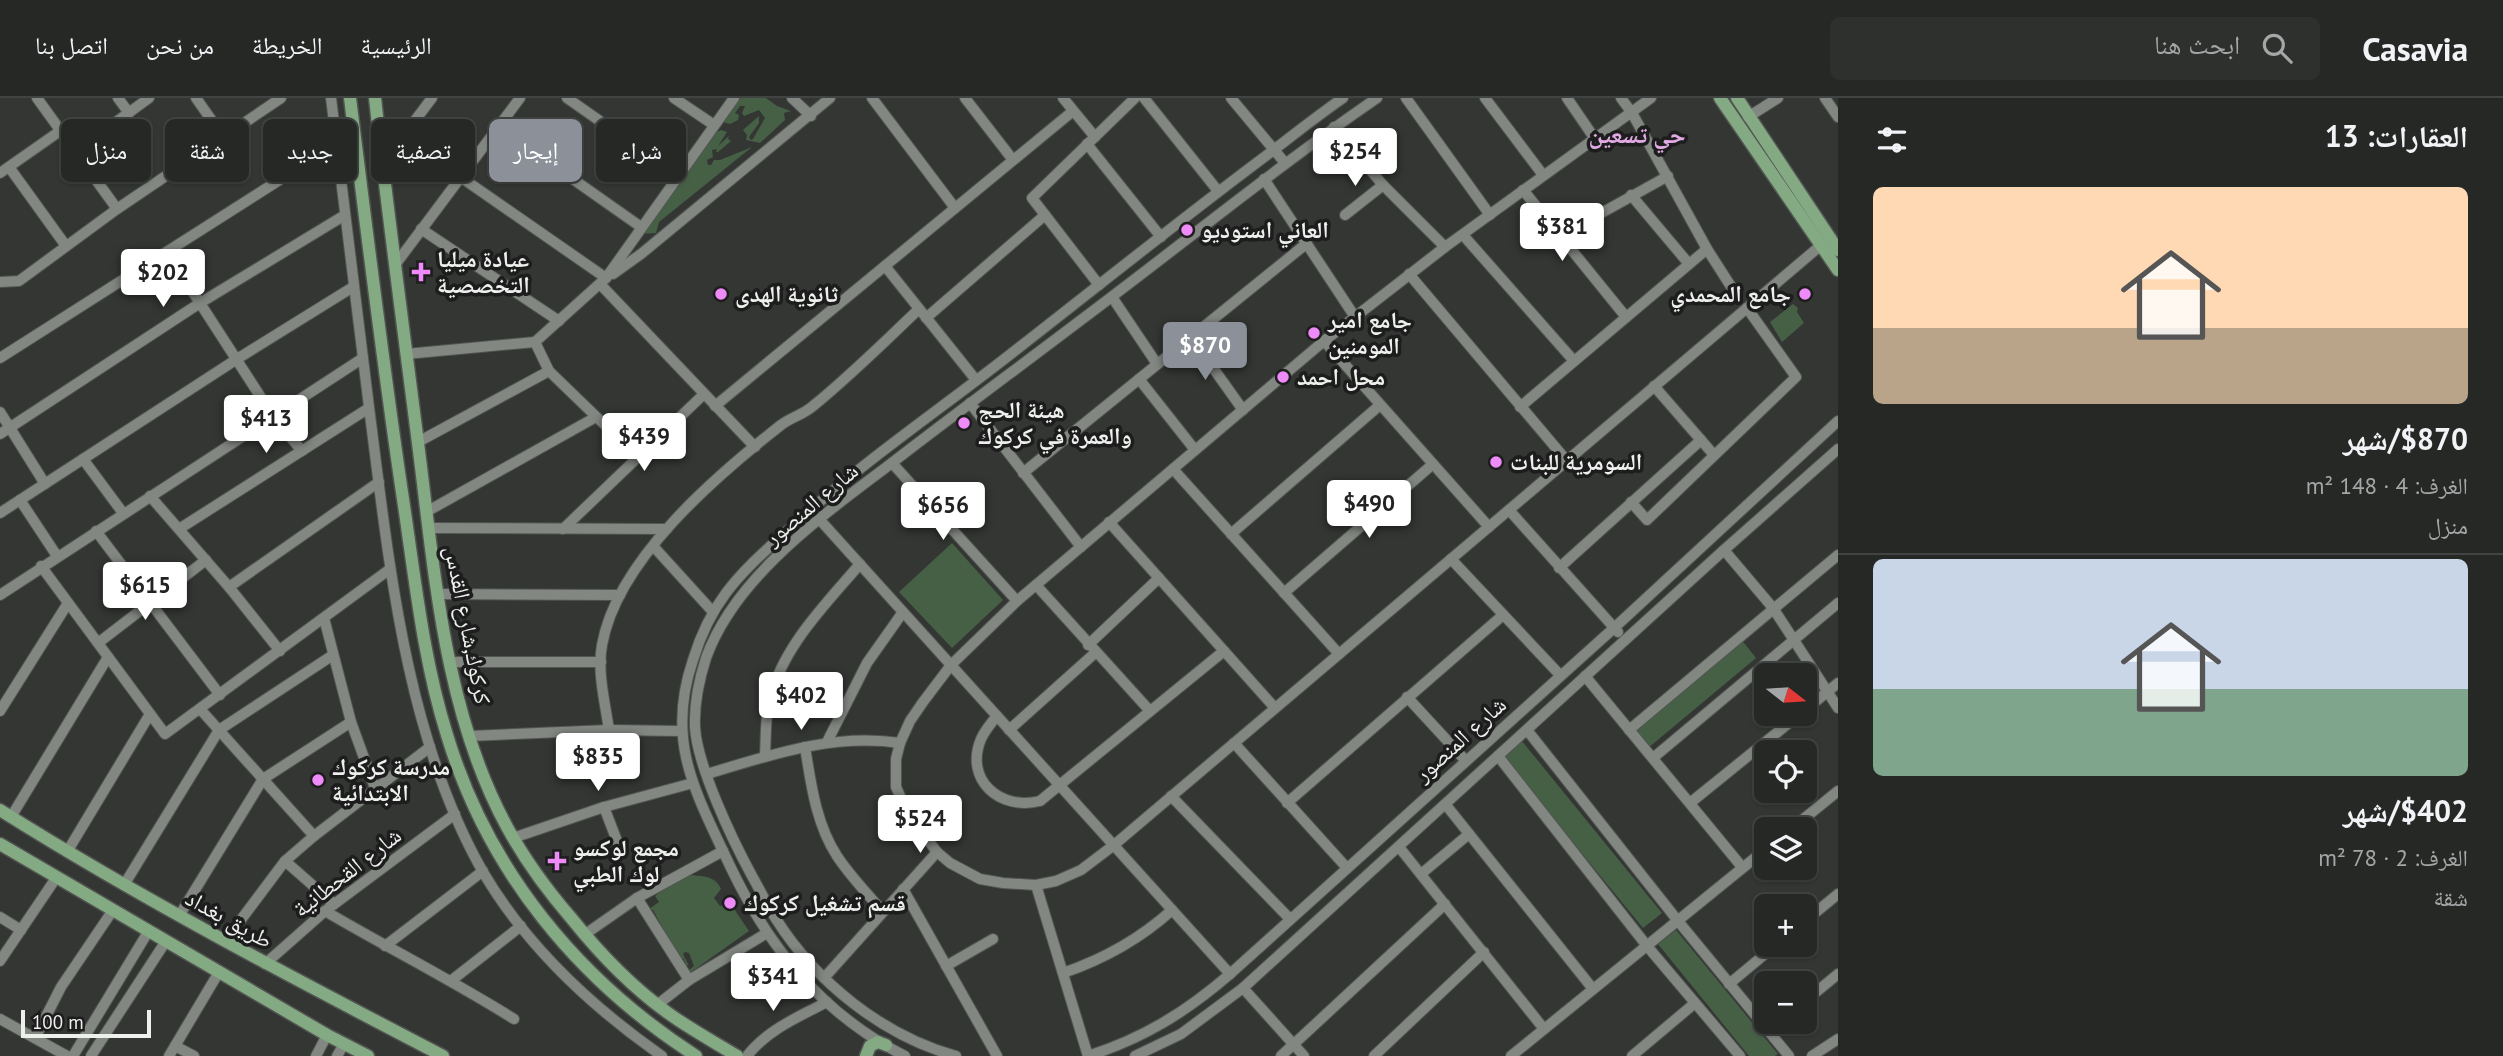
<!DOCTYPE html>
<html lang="ar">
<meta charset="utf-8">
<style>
:root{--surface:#262826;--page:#2e302e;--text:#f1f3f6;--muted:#a4a6a7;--line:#424443;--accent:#8c9099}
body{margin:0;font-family:"PT Sans","Noto Naskh Arabic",sans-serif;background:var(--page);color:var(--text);direction:rtl;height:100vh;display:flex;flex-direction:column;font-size:26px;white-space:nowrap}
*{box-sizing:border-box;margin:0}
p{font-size:23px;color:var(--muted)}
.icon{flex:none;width:38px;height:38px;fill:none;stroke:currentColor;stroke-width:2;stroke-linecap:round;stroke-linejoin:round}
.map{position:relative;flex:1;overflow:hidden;direction:ltr}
.details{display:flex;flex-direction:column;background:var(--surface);width:665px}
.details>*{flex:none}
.guide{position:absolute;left:21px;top:21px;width:665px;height:63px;direction:rtl;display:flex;gap:14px}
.needle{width:46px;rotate:107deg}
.fabs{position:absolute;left:1754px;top:565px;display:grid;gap:14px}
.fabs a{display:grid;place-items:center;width:63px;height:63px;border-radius:10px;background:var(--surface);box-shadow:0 2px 5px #0004,0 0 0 2px var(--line);font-size:35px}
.scale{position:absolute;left:21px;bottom:18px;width:130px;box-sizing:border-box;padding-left:7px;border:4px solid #eef0ee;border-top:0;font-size:19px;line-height:24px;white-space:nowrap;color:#eef0ee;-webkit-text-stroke:5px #1c1d1c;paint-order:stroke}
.price{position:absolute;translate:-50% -60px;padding:0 16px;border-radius:7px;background:#fff;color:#222;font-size:23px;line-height:46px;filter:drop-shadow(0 2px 4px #0008)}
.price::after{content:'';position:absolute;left:50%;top:42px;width:21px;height:16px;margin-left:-10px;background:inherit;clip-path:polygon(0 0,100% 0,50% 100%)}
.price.selected{background:var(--accent);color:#fff}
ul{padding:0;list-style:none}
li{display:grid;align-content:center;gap:14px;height:371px;padding:0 35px}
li+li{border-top:2px solid var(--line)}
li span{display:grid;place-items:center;height:217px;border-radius:10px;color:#555}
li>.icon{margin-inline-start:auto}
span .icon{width:126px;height:126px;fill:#fffc;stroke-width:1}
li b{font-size:30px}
h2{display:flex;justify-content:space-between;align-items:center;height:84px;padding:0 35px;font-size:30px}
.chip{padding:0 24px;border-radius:10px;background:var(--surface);box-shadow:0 2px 5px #0004,0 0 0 2px var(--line);font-size:24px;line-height:63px}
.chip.selected{background:var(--accent);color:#fff}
header{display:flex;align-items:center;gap:42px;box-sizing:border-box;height:98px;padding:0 35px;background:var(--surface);border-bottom:2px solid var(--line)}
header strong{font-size:33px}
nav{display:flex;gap:38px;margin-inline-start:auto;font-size:24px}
.search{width:490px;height:63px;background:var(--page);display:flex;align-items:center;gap:18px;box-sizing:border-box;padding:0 24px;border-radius:10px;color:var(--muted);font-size:26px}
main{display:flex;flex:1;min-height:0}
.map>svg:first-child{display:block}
.green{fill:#466046}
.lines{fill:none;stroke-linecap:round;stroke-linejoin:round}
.minor-casing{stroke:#525552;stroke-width:12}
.major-casing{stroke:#525552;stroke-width:15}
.minor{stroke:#838782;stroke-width:10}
.major{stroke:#84aa83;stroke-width:12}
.poi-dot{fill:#ee8bf8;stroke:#1c1d1c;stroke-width:2.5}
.labels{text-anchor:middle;stroke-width:7;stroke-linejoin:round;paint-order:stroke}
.poi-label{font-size:23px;font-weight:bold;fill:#eef0ee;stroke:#1c1d1c;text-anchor:start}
.street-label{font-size:23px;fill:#eef0ee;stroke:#1c1d1c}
.neighbourhood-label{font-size:24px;font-weight:bold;fill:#e1aae5;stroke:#1c1d1c}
</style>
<header>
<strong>Casavia</strong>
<div class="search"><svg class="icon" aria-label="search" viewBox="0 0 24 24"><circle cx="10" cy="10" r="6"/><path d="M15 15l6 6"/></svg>ابحث هنا</div>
<nav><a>الرئيسية</a><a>الخريطة</a><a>من نحن</a><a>اتصل بنا</a></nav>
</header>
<main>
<section class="details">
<h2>العقارات: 13<svg class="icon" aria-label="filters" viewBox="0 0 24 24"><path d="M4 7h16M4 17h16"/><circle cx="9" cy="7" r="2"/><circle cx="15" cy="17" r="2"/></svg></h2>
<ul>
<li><span style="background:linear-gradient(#ffd9b3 65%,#b9a48a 0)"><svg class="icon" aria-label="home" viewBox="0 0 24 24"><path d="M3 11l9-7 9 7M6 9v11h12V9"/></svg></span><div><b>$870/شهر</b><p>الغرف: 4 · 148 m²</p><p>منزل</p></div></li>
<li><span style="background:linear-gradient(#c9d6e8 60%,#7fa58c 0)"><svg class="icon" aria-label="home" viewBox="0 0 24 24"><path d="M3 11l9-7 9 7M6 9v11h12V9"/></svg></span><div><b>$402/شهر</b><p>الغرف: 2 · 78 m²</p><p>شقة</p></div></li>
</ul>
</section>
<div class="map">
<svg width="1838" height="958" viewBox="0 0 1838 958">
<rect width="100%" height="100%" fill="#333633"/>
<g class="green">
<path d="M740,0h26l11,8 14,5 -7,2 1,7 -25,23 -14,-3 1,-5 -4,-5 16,-14v7l-10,14 2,3 2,-1 12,-21 -6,-8 -15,6 -2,-3 3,-7h-5l-5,7 4,2 -1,5 -8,4 -7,-2z"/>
<path d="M721,32l6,2 -9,14 11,-10 -1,3 3,2 -13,11h-2l1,-3 -5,1 1,7 -6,3 1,5h3l3,-5h6l32,-13 -93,75 -3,11 -17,1 78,-102z"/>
<path d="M1793,206l5,4 -1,4 7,11 -22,19 -12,-20z"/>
<path d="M952,445l51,57 -51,48 -53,-56z"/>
<path d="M1740,540l16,20 -108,90 -17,-20z"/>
<path d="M1517,637l145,178 -19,15 -145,-177z"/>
<path d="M688,777c13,1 27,0 33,14l-7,9 6,8 10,-3 19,28 -58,41 -2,-2 5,-4 -5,-13 -4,-1 -2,2 7,14 -2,-3 -4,1 2,-2 -3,-6h-4l-26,-48 -4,-1 10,-7 -4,-6 13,-11z"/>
<path d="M1676,832l93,113 9,11 -3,2h-26l-91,-112z"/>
</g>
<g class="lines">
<defs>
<g id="minor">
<path d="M37,0l80,111"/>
<path d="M118,0l11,15"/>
<path d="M196,0l28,40"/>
<path d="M331,0c13,103 26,206 38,309 20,155 36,328 114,465 44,75 109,135 179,184"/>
<path d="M567,0l110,77"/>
<path d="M674,0l40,27"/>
<path d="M792,0l19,18"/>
<path d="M872,0l83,110"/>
<path d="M965,0l48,62"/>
<path d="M1063,0l32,39"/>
<path d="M1144,0l74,93"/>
<path d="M1231,0l54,65"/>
<path d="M1406,0l84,117"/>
<path d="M1485,0l58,77"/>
<path d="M1567,0l28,41"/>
<path d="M1621,0l11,15 75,136 25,39"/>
<path d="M1651,0l-206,149 -121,94 -307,260 -66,64 -28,37 -13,19 -10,22 -4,16v28l12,27 29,38 13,11 30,16 23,4 33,2 20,-4 25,-11 33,-25 706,-599"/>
<path d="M1825,0l13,19"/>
<path d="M1748,19l30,-19"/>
<path d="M499,29l142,100"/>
<path d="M1334,29l49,58 62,62"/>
<path d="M1087,46l74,93"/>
<path d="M75,54l74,-54"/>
<path d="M382,66l50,-66"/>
<path d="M9,69l57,79"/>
<path d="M0,75l60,-42"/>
<path d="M462,80l144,100"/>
<path d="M1264,81l91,138"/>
<path d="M1523,92l103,127"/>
<path d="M1631,97l58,69"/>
<path d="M1345,117l38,-30"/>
<path d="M421,131l138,92"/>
<path d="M1463,137l111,126"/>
<path d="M1560,138l108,-60"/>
<path d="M167,154l106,164 29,35"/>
<path d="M395,167l125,-167"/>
<path d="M885,168l91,114"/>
<path d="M613,176l28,-20 189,-156"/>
<path d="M1409,176l158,187"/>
<path d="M0,184l19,-1 98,-72 164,-111"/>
<path d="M600,186l155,163"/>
<path d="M1099,187l-67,-87 103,-100"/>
<path d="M1112,199l45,67"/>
<path d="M926,220l119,-103"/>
<path d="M1191,239l52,73"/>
<path d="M1324,243l165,186"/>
<path d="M535,244l14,29 89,86"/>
<path d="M406,256l129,-12 71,-64 128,-180"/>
<path d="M0,260l336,-214"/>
<path d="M1139,281l56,71"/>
<path d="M1654,288l60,69"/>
<path d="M970,305l111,144"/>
<path d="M715,308l358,-295"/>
<path d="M1520,309l187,-158"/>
<path d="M0,314l45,72"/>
<path d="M0,336l200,-131 145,-88"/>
<path d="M418,344l131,-71"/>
<path d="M83,361l40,54"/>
<path d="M892,365l125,138"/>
<path d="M1173,371l166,185"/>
<path d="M1023,375l283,-229"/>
<path d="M150,398l79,91 51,64"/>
<path d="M20,402l37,56"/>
<path d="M1631,404l16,18 149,-143 -49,-69"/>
<path d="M1509,412l109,122"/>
<path d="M426,414l170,-95"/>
<path d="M0,415l237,-154 116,-72"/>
<path d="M820,422l410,454"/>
<path d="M1109,424l166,186"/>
<path d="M429,430l238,1"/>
<path d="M179,431l190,-121"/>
<path d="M563,431l141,-135"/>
<path d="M96,433l124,164"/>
<path d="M1231,436l149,-129"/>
<path d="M654,449l59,65"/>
<path d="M1724,452l49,58 65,100"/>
<path d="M1451,461l109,116"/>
<path d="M41,468l124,168 225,-165"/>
<path d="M1559,470l142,-128"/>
<path d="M1036,487l114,126"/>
<path d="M229,489l150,-105"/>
<path d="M1284,495l149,-129"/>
<path d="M438,496l182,1"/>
<path d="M0,497l363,-237"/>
<path d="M324,520l27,104 24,66"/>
<path d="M98,545l108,-83"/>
<path d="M1088,547l71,-67"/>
<path d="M450,564h151"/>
<path d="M1585,578l157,191"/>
<path d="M1407,599l59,64"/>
<path d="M200,611l114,127"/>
<path d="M0,613l68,-108"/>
<path d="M1804,613l34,-28"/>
<path d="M997,618c-6,7 -12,14 -16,23 -17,41 19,72 59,62l184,-150"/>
<path d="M609,632c-4,-28 -12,-58 -7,-85 15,-85 114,-169 179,-220 10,-8 22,-10 32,-19 37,-30 71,-64 106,-97"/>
<path d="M1009,632l86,-77"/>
<path d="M1527,632l151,191 111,135"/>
<path d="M1629,632l209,-175"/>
<path d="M470,638l139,-6 71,1"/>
<path d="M827,644l40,-79 36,-51"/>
<path d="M1234,645l113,125"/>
<path d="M805,649c6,37 11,77 32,109 13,20 30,37 45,55"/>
<path d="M765,658c1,-18 0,-36 4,-53 12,-55 56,-98 91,-139"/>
<path d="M1498,658l149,190 93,110"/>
<path d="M1653,660l185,-155"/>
<path d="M707,676c63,-19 126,-41 193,-31"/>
<path d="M1171,698l119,123"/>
<path d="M1287,705l216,-188"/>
<path d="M1690,705l110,-89"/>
<path d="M1446,707l147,184"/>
<path d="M604,709l18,47"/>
<path d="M11,719l97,-160"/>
<path d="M1790,732l48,-39"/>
<path d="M513,740l91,-31 89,-24"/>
<path d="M1399,749l145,182"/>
<path d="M67,754l83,-138"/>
<path d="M285,763l49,43"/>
<path d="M1421,776l48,-40"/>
<path d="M124,787l95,-155 114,-75"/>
<path d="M1036,787l52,171c56,-18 98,-44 142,-82l384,-346 224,-207"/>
<path d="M903,791l94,167"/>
<path d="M637,800l52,82"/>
<path d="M325,813c63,37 127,69 189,108"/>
<path d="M179,818l84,-137 88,-57"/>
<path d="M0,819l21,13"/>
<path d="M1804,824l34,-28"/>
<path d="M584,837l53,-37 86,-47"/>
<path d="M225,843l60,-80 29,-25 116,-89"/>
<path d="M385,848l98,-75"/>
<path d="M0,863l56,-83"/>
<path d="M265,866l60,-53 130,-97"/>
<path d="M946,868l47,-27"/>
<path d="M1063,875c41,-14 77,-34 109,-63"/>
<path d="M824,880l113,-126"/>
<path d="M452,882l69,-54"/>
<path d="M1729,886l47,-39"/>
<path d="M1243,890l61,68"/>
<path d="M1804,904l34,-28"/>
<path d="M657,907l32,-25 78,-47"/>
<path d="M0,921l67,37"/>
<path d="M1769,933l11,-9"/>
<path d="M35,940l26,-51 52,-77"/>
<path d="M175,948l19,10"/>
<path d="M73,958l75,-124"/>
<path d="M91,958l75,-115"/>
<path d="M169,958l50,-84"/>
<path d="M316,958l11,-21"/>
<path d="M337,958l7,-12"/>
<path d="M747,958c20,-26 51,-39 80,-54"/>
<path d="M905,958c-82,-41 -136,-108 -175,-190 -34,-73 -65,-124 -37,-206 7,-23 18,-47 33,-67 17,-23 40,-43 61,-62 73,-68 156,-123 234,-185 82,-64 163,-129 246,-191 25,-19 50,-39 76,-57"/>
<path d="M956,958c-73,-20 -140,-74 -180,-137 -9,-14 -16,-29 -24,-43 -19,-35 -55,-110 -57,-149 -1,-23 4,-47 11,-69 30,-84 122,-146 191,-199 61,-47 122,-92 184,-139 99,-74 194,-152 296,-222"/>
<path d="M1135,958l46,-22 62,-46 481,-438 114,-101"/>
<path d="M1281,958l164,-152"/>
<path d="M1374,958l110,-104"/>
<path d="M1511,958l255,-207"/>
<path d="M1632,958l63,-53"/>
<path d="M1812,958l26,-17"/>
</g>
<g id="major">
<path d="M350,0c17,134 33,268 53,401 12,79 20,160 44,236 41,136 131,245 249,321"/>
<path d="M375,0c13,118 29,235 44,353 16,126 26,262 88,376 18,33 40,63 65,92 28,35 60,68 96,94 22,16 46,29 69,43"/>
<path d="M1720,0l118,172"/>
<path d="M1737,0l101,152"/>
<path d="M0,712c143,90 293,168 443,246"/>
<path d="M0,746l327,191 41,21"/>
<path d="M866,958l4,-10 8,-4 8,3"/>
</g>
</defs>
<use href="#minor" class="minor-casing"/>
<use href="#major" class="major-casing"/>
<use href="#minor" class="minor"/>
<use href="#major" class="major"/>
</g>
<g class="poi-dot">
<circle cx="1187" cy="132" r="7"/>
<path d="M417.5 163.5h7v7h7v7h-7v7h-7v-7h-7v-7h7z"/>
<circle cx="721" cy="196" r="7"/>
<circle cx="1805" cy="196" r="7"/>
<circle cx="1314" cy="235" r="7"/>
<circle cx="1283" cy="279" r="7"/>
<circle cx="964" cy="325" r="7"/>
<circle cx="1496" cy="364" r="7"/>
<circle cx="318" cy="682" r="7"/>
<path d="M553.5 752.5h7v7h7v7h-7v7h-7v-7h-7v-7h7z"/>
<circle cx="730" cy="805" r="7"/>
</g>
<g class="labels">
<g class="poi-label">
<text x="1201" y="140">العاني استوديو</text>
<text x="437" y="169">عيادة ميليا<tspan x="437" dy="26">التخصصية</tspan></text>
<text x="735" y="204">ثانوية الهدى</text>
<text x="1791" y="204" text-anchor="end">جامع المحمدي</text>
<text x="1328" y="230">جامع امير<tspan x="1328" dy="26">المومنين</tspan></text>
<text x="1297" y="287">محل احمد</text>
<text x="978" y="320">هيئة الحج<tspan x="978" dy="26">والعمرة في كركوك</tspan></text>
<text x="1510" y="372">السومرية للبنات</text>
<text x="332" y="677">مدرسة كركوك<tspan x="332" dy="26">الابتدائية</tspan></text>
<text x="573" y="758">مجمع لوكسو<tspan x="573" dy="26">لوك الطبي</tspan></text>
<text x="744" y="813">قسم تشغيل كركوك</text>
</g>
<g class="street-label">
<text transform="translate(811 406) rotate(-40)" y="8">شارع المنصور</text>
<text transform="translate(468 527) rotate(79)" y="8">كركوك,شارع القدس</text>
<text transform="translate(1460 641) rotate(-42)" y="8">شارع المنصور</text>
<text transform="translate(347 774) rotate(-38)" y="8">شارع القحطانية</text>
<text transform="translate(229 821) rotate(29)" y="8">طريق بغداد</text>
</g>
<g class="neighbourhood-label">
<text x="1637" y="45">حي تسعين</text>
</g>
</g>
</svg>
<div class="fabs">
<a><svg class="needle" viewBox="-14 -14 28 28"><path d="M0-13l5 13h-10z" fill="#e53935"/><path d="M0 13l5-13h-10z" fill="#a4a6a7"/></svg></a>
<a><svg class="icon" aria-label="locate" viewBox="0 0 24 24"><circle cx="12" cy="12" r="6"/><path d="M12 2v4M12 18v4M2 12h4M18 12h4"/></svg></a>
<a><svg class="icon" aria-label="layers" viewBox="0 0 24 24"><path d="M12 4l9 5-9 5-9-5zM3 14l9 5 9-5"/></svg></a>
<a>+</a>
<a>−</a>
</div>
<div class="scale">100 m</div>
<b class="price" style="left:1355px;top:90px">$254</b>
<b class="price" style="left:1562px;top:165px">$381</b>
<b class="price" style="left:163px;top:211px">$202</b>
<b class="price selected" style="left:1205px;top:284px">$870</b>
<b class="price" style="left:266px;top:357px">$413</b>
<b class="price" style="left:644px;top:375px">$439</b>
<b class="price" style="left:1369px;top:442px">$490</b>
<b class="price" style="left:943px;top:444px">$656</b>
<b class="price" style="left:145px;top:524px">$615</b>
<b class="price" style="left:801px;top:634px">$402</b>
<b class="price" style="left:598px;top:695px">$835</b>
<b class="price" style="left:920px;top:757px">$524</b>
<b class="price" style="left:773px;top:915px">$341</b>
<div class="guide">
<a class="chip">شراء</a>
<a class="chip selected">إيجار</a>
<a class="chip">تصفية</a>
<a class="chip">جديد</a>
<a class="chip">شقة</a>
<a class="chip">منزل</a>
</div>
</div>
</main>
